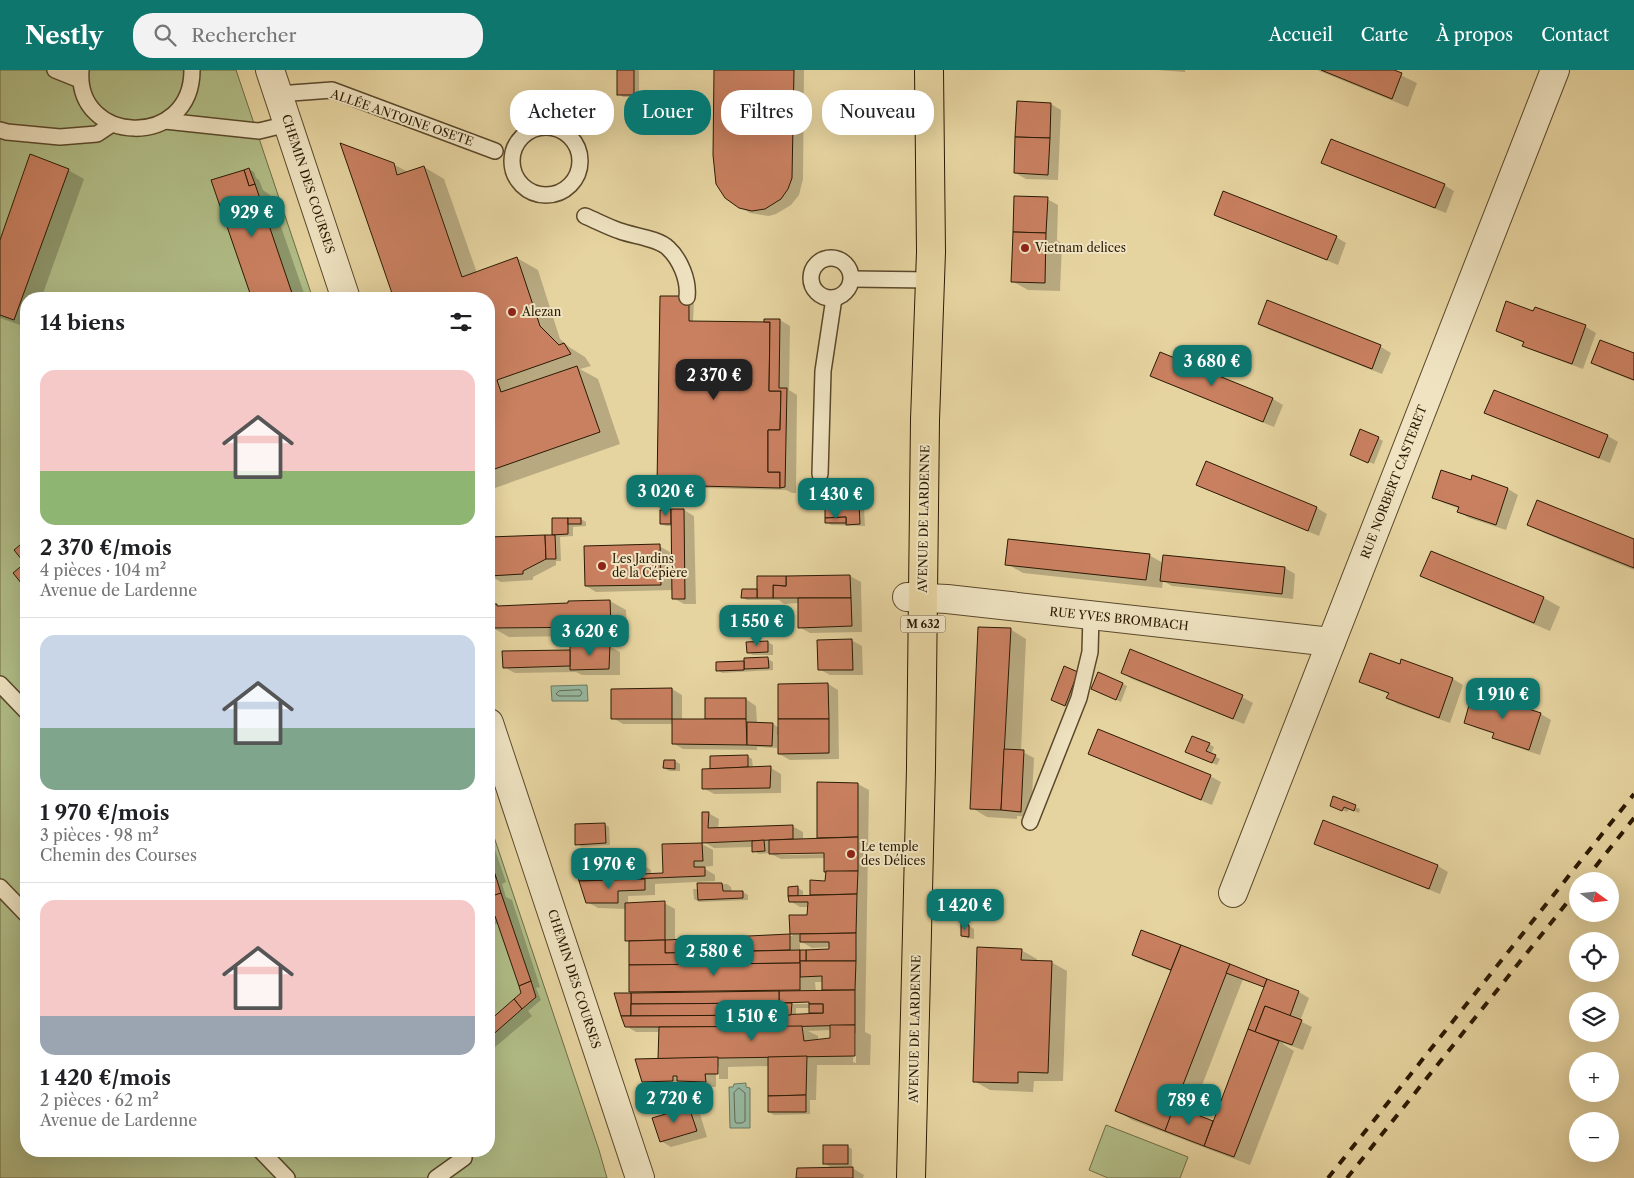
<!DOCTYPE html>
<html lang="fr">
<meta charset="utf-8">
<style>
:root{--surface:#fff;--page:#f2f2f2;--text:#202124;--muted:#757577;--line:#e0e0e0;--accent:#0f766e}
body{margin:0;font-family:"Libre Caslon Text",serif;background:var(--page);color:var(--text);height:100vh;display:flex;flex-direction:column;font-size:19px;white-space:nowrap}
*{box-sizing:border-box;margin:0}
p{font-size:16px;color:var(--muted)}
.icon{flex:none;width:28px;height:28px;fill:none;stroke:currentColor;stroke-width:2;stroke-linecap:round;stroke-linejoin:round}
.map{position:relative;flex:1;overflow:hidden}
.side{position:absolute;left:20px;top:222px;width:475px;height:865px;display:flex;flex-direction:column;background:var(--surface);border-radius:20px;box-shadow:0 5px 20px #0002}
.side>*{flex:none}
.hud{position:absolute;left:510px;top:20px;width:475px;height:45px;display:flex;gap:10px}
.needle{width:32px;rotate:105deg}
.controls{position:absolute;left:1569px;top:802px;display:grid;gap:10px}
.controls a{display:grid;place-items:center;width:50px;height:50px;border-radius:50%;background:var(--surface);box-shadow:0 5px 20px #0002;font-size:25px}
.price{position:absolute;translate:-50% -42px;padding:0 11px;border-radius:10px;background:var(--accent);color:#fff;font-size:16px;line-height:32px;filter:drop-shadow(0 1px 2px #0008)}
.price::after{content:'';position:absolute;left:50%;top:30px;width:15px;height:11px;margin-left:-8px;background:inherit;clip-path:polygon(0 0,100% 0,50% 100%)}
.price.on{background:#222;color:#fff}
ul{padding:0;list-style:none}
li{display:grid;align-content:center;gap:10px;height:265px;padding:0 20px}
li+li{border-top:1px solid var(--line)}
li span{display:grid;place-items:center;height:155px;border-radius:15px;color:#555}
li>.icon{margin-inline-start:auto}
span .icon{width:90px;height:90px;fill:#fffc;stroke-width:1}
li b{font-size:21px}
h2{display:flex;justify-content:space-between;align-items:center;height:60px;padding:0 20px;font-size:21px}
.pill{padding:0 18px;border-radius:20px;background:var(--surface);box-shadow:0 5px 20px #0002;font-size:18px;line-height:45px}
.pill.on{background:var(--accent);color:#fff}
header{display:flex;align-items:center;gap:30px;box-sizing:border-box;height:70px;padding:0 25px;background:var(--accent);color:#fff}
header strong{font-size:24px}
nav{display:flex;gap:28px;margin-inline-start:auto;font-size:18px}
.search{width:350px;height:45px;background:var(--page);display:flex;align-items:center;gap:12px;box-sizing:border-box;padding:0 18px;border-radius:20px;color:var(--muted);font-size:19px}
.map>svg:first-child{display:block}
.green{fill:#b1bd87;stroke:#6e6c45}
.water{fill:#97b9a1;stroke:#6c7962}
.shadow{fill:#0003;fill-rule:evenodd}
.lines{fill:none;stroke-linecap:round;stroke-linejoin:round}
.shore{stroke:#616a52;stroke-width:1}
.building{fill:#c98060;stroke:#2b1a03}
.service-casing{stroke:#5a482a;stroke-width:18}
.minor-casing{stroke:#5a482a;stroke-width:30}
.primary-casing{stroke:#2b1a03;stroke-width:30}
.service{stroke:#efe3c1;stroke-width:15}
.minor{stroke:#efe3c1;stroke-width:28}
.primary{stroke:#e6d4a0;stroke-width:28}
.rail{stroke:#2b1a03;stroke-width:4;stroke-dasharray:9 9;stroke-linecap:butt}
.poi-dot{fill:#8f2418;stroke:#efe3c1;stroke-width:2}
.labels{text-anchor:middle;stroke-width:4;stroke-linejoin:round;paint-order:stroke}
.shield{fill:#efe3c1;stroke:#66563c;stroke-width:1}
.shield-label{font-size:11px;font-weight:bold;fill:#2b1a03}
.street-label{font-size:12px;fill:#2b1a03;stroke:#efe3c1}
.poi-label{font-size:12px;fill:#2b1a03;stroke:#efe3c1;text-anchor:start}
</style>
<header>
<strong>Nestly</strong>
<div class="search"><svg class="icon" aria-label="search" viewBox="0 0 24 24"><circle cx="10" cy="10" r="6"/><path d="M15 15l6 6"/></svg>Rechercher</div>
<nav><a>Accueil</a><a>Carte</a><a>À propos</a><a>Contact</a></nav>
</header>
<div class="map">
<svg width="1634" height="1108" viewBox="0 0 1634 1108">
<rect width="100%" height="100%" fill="#e6d4a0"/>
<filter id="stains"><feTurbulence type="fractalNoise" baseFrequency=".004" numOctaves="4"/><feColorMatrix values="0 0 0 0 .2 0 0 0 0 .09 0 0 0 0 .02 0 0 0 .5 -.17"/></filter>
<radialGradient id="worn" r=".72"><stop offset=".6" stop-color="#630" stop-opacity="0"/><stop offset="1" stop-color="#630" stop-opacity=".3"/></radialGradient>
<g class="green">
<path d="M0,0h236l77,229h-287v852h463v-329l110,328 8,28h-607z"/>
<path d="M1106,1055l82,32 -8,21h-72l-19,-8z"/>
</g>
<g class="water">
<path d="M587,615l1,16h-36l-1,-15z"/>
<path d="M746,1013v4l4,1v40h-20l-1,-41h4l1,-3z"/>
</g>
<g class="shadow">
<path d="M619,0h20v27h-16l-4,-3z"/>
<path d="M715,0h89l-1,109 -4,16 -8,10 -15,9 -7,2 -19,-3 -20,-11z"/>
<path d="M1157,0h28v2z"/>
<path d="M1317,0h73l27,13 -9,24z"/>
<path d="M1051,34l10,6 -3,70 -32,-1 -11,-6z"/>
<path d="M1323,92l121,23 10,6 -8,22 -113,-45z"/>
<path d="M393,94l15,8 16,-5 20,12 33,94 40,-15 21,12 22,69 9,8 16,10 6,9 -11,3 18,10 22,65 -131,46v-191h-93z"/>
<path d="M249,99l5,3 2,6 3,2 4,10 7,5 36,104h-53z"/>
<path d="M68,100l16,9 -43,120h-15v28l-26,-9v-74z"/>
<path d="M1047,129l11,6 -1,35 5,4 -2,47 -32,-1 -16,-9z"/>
<path d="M1215,144l121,23 10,6 -8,22 -112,-45z"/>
<path d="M689,228l5,3 -1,21 76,1 11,-3 10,6 -1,64 8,5 -1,98h-4l-6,-3 -123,-3 -5,-2z"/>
<path d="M1268,232l113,45 10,6 -9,21 -112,-44 -11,-6z"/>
<path d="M1535,238l51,19 10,6 -13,36 -49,-18 -11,-6 1,-2 -27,-12 37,-19z"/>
<path d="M1160,283l113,46 10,6 -9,22 -112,-46 -11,-6z"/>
<path d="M1634,284v27l-31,-12 -10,-6z"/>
<path d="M1494,322l114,44 10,6 -8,21 -114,-45 -10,-6z"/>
<path d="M1378,368l5,3 -9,23 -18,-7z"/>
<path d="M1206,393l111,45 10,6 -8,22 -111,-46 -10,-6z"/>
<path d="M1473,407l35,12 10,6 -12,35 -37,-12 -10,-6 1,-3 -16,-6 -11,-6 39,-16z"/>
<path d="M859,434l5,3 1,19 -34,-1 -5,-3z"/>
<path d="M684,440l10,6 2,88h-12l-11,-6v-8l-77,2 -10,-6 73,-40 11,6v22h3l-1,-48h-6l-5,-2v-13z"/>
<path d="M581,449l5,3v4l-13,1v9l-13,1 1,24h-5v4l-23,12v3l-32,2 -11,-6 -1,-37 64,-3v-16z"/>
<path d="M1528,454l106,16v30l-90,-37z"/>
<path d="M1431,482l113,46 16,9 -10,24 -112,-47 -16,-9z"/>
<path d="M1149,485l14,8 122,5 10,6 -2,25 -121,-13 -9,-5 -1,7 -139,-15 -16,-9z"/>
<path d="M850,506l11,6 1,50 -52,1 -11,-6v-24l-15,1 -5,-4h-32l-4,-2 16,-8z"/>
<path d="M610,531l16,9 1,25 -118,2 -16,-9 3,-23 4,2 69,-2v-3z"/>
<path d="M767,548l5,3v9l-20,1 -5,-3z"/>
<path d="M1010,559l16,10 -5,112 13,7 -3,59 -14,-1v3l-30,-2 -15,-9z"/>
<path d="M851,570l11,6 1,29h-33l-11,-6z"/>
<path d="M768,572l5,3v10h-20l-5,-3z"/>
<path d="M609,576l11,6v23h-38l-6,-3 -61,1 -11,-6 68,-16z"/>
<path d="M768,589l5,3v8l-51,3 -4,-3z"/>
<path d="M1402,590l51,19 10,6 -13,38 -52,-19 -10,-6 1,-4 -18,-7 -11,-6 40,-16z"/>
<path d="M1078,603l-8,34 -13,-4z"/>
<path d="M1122,603l120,24 11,6 -9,21 -112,-45z"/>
<path d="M828,614l10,6 1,69 -49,1 -11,-6v-19h-2v13l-20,-1v3l-74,-1 -10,-6v-19h-50l-10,-6 59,-29 10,6v25h25l39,-21 10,7 1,17 16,1 6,4z"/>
<path d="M1123,614l4,2 -6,16 -24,-11z"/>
<path d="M1541,644l10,6 -11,35 -36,-12 -10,-6 1,-3 -19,-6 -11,-6z"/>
<path d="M1209,674l5,3 -3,7 9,5 -3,6 -26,-11z"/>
<path d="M1090,683l120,23 11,6 -9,23 -112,-46z"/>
<path d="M747,686l5,3 1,9h18l10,6v19l-67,1 -11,-6 8,-18z"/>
<path d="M675,691l5,3v7h-11l-5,-3z"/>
<path d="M818,714h40l11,6 -4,242 6,3 -1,30h-53l-1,35h-6v14l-36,1 -5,-3v-46l-41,1v12h-9v-12h-3v20l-27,-1 -6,-3v4l-29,1 -11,-6 17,-22v-28h-24l-10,-6 8,-32 -4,-2v-50l-3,-2 -1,-31 -28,-1 -11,-6 -11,-35 65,-3 10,6v5l13,-1 -1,-29 39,-1 11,6v16l-11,1 13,8v6l-60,3v11l-27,1v8l36,-1 11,6v32l118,-5 -2,-2 18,-17v-10h-9l-10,-6 -1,-13h9l5,3v6h8v-15h15v-24l-45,1 -12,-6 -10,1 -5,-3 -1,-4 -39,1 -10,-6 4,-29 11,6 -1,10 74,-3 11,6v8l16,-1zM830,781l1,3 -52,1v-3zM800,871l12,7 18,-1v4h-30zM815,912h9l-1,10h-7zM789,931h26v3h-24zM796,938h14v4l4,3 -18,1zM831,960l1,9 -14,1v-4l-10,-5zM854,963h2v30l-3,-1z"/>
<path d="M1331,735l24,2 5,2 -1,4 -10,-4 -2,3z"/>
<path d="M604,754l5,3 1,18 -28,2 -5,-3z"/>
<path d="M489,762l17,50 -4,2 4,13 6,3 28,87 -4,1 5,12 -13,11 4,5 -43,36v-29l33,-30 -23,-70 -10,4z"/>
<path d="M1316,773l122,23 10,6 -8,22 -114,-45z"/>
<path d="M727,814l4,3 1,5h11l5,3v5l-49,2 -5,-3 -1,-10h5v-4z"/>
<path d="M969,856l5,3v10l-7,-1 -4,-3z"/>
<path d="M1180,876l119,46 10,6 -9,23 12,6 -9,23 -20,-7v1l11,7 -44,114 -118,-45 -15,-9 54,-140 -27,-10 -11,-6zM1243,909l22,9 -51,135 -23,-9z"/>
<path d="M1021,880l16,9v3h14l16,9 -4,110h-29l-1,11 -43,-2 -16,-9z"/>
<path d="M689,1038l11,6 7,23 -36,10 -10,-6z"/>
<path d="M847,1076l5,3v19l12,7 -1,3h-66l36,-9 -9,-6z"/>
</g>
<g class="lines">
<g class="shore">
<path d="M580,620l2,3 -2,3h-21l-3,-2 3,-3z"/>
<path d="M739,1018l6,5v28l-3,2h-6l-1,-2 -1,-28z"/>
</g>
</g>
<g class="building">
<rect x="617" y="0" width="17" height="25"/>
<path d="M714,0h80l-2,108 -4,11 -7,10 -16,10 -13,2 -13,-3 -14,-10 -9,-14 -3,-29z"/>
<path d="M1321,0h73l8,3 -10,26z"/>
<path d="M1017,31l34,2 -1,35 -35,-1z"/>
<path d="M1015,67l35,1 -2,37 -34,-2z"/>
<path d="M1331,69l114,45 -10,24 -114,-45z"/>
<path d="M340,73l54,20 3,12 27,-9 38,111 55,-20 23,69 19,19 5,-2 7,11 -74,26 4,12 76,-26 23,66 -111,39v-172h-95z"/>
<path d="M30,84l39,15 -55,151 -14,-5v-75z"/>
<path d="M249,98l6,16 -6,2 -5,-16z"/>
<path d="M244,100l5,16 6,-2 39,115h-42l-41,-119z"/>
<path d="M1223,121l114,45 -10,24 -113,-45z"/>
<path d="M1014,126l34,1 -2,36 -33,-1z"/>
<path d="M1013,162l33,1 -1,50 -34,-1z"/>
<path d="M660,226h29v25l81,1 -1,69h12l-1,39h-12v42h12v16l-123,-3z"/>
<path d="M1267,230l114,45 -9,24 -114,-45z"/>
<path d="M1506,231l27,10 2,-4 51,18 -14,39 -50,-18 2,-4 -28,-11z"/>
<path d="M764,249h16l-1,69h8l-2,99 -5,1v-16h-12v-42h12l1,-39h-12l1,-69h-6z"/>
<path d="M1600,270l34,13v27l-43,-17z"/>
<path d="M1160,282l113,46 -10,24 -113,-46z"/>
<path d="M1494,320l114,45 -9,23 -115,-45z"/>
<path d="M1360,359l19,8 -11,26 -18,-8z"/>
<path d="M1206,391l111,46 -9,24 -112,-46z"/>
<path d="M1441,400l30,10 1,-5 36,13 -12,37 -39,-13 2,-5 -27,-9z"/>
<path d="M1537,430l97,39v29l-107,-43z"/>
<path d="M859,432l1,22 -14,1v-8l-21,1v-14z"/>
<path d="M671,439v15h-11v-14z"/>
<path d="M671,439h13l1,90h-13z"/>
<path d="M846,447v6h-21v-5z"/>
<path d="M552,448h16v16l-16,1z"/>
<rect x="568" y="448" width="13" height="6"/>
<path d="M545,465l1,24 -23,12v3l-34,2v-39z"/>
<path d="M545,465h10l1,24h-10z"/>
<path d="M1008,469l142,15 -4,26 -141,-15z"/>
<path d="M26,470v25l-12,-15z"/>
<path d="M660,474l1,41 -76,1 -1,-40z"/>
<path d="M1431,481l113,46 -10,26 -114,-47z"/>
<path d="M1163,485l122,12 -3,27 -122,-13z"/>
<path d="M25,493l1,2v24l-13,-16z"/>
<path d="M850,505l1,23h-78v-13l13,1v-10z"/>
<path d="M757,506h29v10l-13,-1v13h-16z"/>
<path d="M742,519h15v9h-16z"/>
<path d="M798,528h53l1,28 -54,2z"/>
<path d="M610,530l1,27 -119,1v-24h5v2l71,-3v-2z"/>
<path d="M768,547v11l-22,1v-11z"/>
<path d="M978,557l33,1 -10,182 -31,-1z"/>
<path d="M852,569l1,31h-35l-1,-30z"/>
<path d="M768,571v11l-21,1 -1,-11z"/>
<path d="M610,574l-1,25 -39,1v-25z"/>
<path d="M1130,579l113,46 -10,24 -112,-46z"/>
<path d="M570,580v16l-67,2 -1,-17z"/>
<path d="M1370,583l30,11 1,-5 52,19 -14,40 -53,-20 3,-5 -30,-11z"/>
<path d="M768,587l1,11 -25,1v-11z"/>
<path d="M744,591v9l-28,1v-9z"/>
<path d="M1064,596l14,6 -13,34 -14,-6z"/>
<path d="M1098,602l25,11 -7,17 -25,-11z"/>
<path d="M828,613l1,36h-51v-35z"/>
<path d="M672,618v31h-61v-30z"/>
<path d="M1473,621l68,22 -12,37 -37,-12 2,-5 -30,-10z"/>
<rect x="705" y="628" width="41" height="21"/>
<path d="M672,649h74l1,26 -75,-1z"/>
<path d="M778,649h51v34l-51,1z"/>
<path d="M747,652l26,1 -1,23 -25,-1z"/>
<path d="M1098,659l113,46 -10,25 -113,-46z"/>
<path d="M1192,666l18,7 -4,8 10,4 -4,8 -27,-11z"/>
<path d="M1004,679l20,1 -3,62 -20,-2z"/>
<path d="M748,685v12l-38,2v-13z"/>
<path d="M664,690h11v9l-12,-1z"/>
<path d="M771,696l-1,22 -68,1v-20z"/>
<path d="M817,712l41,1v54l-41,1z"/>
<path d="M1333,726l23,9 -2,6 -10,-4 -2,4 -12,-5z"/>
<path d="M702,742h7l-1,16 85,-3v14l-91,4z"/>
<path d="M1323,750l115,45 -9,24 -115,-45z"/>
<path d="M605,753l1,20 -31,2v-21z"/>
<path d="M858,767v34l-34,1v-19l-55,1v-14z"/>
<path d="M764,770l1,11 -13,1v-11z"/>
<path d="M702,773l1,18h-9v6h11v9l-126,5 -5,-15 67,-3v11l22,-1 -1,-29z"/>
<path d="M489,786l7,21 -7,2z"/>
<path d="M826,801h32l-1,23 -47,1v-15l15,1z"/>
<path d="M496,807l5,16 -12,5v-19z"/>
<path d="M645,809v11l-27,1v12h-32l-7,-22z"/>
<path d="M697,813h25l1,8h20v7l-45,2z"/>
<path d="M798,816v10h-10v-9z"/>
<path d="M501,823l30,88 -12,5 -24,-70 -6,2v-21z"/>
<path d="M857,824l-1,39 -66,1 -1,-19h18l1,-13h-19l-1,-6z"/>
<path d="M665,831v39l-40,1v-38z"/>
<path d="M961,854l8,1v12l-8,-1z"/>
<path d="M1141,860l40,15 -10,25 -39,-15z"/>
<path d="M856,863v28h-50v-11l23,-1v-7h-29v-8z"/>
<path d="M790,864v16l-125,3v-13z"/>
<path d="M665,870v13l135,-3v13l-171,2v-24z"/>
<path d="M1181,875l49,19 -65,167 -50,-20z"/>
<path d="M977,877l45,2 -1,11 31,1 -4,112 -30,-1v11l-45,-1z"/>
<rect x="800" y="880" width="6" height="11"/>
<path d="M800,891h56l-1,29h-33v-14l-22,1z"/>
<path d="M800,893v27l-171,2v-27z"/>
<path d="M1230,894l37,15 -3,8 -38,-14z"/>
<path d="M1267,909l32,12 -9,25 -25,-10 -10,26 -7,-3z"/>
<path d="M531,911l5,16 -14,12 -8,-10 7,-6 -2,-7z"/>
<path d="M855,920v35l-76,2v-12l44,-2v-9h-14v-2l-30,1v-12z"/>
<path d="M779,921v12l-148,1v-11z"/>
<path d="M614,923h17v23h-10z"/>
<path d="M514,929l8,10 -33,29v-17z"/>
<path d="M779,933h13l-1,12h-12z"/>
<path d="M779,933v12l-148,1v-12z"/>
<rect x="809" y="934" width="14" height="9"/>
<path d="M1265,936l37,14 -10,25 -37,-13z"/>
<path d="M779,945v12h-154l-4,-11z"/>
<path d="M830,955h25v31l-197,3 1,-32 143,-1 2,15 26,-3z"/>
<path d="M1248,959l31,12 -45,116 -30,-11z"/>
<path d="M807,986l-1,39 -38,1v-39z"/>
<path d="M718,987v17h-13l1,8 -29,-1v-5h-4v5l-31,1 -7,-23z"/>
<path d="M806,1025v17h-38v-16z"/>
<path d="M1174,1036l39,15 -9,25 -39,-15z"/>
<path d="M689,1037l8,24 -37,11 -8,-24z"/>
<rect x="823" y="1075" width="25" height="19"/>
<path d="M853,1097v11h-57l1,-10z"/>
</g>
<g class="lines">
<defs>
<g id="service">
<path d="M55,0l25,10"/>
<path d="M81,0c-6,75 111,80 111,0"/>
<path d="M278,24l54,-4 163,61"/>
<path d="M165,51l94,10 29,-7"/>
<circle cx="546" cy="91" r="34"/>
<path d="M0,60l7,2 53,5 37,-3 15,-10"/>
<path d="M585,146c12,5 23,11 35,15 13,5 38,7 48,17 12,11 21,32 19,49"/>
<circle cx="831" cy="208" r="20"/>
<path d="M852,209l78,1"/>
<path d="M820,404l3,-103 11,-73"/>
<path d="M0,614l26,27"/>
<path d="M1030,752l49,-124 11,-46 1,-36"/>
<path d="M0,817l26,27"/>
<path d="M261,1081l26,27"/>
<path d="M436,1108l28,-20 -7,-7"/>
</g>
<g id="minor">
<path d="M270,0l76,229"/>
<path d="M907,527l40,2 384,43"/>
<path d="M489,653l151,455"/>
<path d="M1233,823l322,-823"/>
</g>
<path id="primary" d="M911,1108l10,-410 4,-348 6,-168 -2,-182"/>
</defs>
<use href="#service" class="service-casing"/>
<use href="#minor" class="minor-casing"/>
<use href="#primary" class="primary-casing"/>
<use href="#service" class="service"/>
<use href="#minor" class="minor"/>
<use href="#primary" class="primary"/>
<g class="rail">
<path d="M1584,811l50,-63"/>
<path d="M1328,1108l306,-384"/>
<path d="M1347,1108l231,-289"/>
</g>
</g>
<g class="poi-dot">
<circle cx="1025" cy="178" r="5"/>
<circle cx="512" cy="242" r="5"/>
<circle cx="602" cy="496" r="5"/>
<circle cx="851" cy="784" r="5"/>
</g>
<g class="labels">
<rect class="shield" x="900.5" y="545.5" width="45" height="17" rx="4"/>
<g class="shield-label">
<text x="923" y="558">M 632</text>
</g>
<g class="street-label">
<text transform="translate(402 48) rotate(19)" y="4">ALLÉE ANTOINE OSETE</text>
<text transform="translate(308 114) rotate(72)" y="4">CHEMIN DES COURSES</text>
<text transform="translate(1394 412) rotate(-69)" y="4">RUE NORBERT CASTERET</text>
<text transform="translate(924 449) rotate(-89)" y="4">AVENUE DE LARDENNE</text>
<text transform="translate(1119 549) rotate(6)" y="4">RUE YVES BROMBACH</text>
<text transform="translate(574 909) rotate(72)" y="4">CHEMIN DES COURSES</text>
<text transform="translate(915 959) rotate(-89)" y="4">AVENUE DE LARDENNE</text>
</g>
<g class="poi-label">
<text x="1035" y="182">Vietnam delices</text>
<text x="522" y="246">Alezan</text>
<text x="612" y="493">Les Jardins<tspan x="612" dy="14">de la Cépière</tspan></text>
<text x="861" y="781">Le temple<tspan x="861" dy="14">des Délices</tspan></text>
</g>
</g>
<rect width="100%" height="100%" filter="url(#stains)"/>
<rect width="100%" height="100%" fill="url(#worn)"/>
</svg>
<div class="controls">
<a><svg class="needle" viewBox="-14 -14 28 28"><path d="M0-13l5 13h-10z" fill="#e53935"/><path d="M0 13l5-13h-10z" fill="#757577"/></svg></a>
<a><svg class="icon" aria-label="locate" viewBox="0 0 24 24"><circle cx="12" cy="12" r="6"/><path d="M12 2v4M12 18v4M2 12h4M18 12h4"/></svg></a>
<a><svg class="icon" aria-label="layers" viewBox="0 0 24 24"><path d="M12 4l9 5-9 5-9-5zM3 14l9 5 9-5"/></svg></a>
<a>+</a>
<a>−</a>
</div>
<b class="price" style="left:252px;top:168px">929 €</b>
<b class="price" style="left:1212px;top:317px">3 680 €</b>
<b class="price on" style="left:714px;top:331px">2 370 €</b>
<b class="price" style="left:666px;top:447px">3 020 €</b>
<b class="price" style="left:836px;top:450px">1 430 €</b>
<b class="price" style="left:757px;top:577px">1 550 €</b>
<b class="price" style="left:590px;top:587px">3 620 €</b>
<b class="price" style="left:1503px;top:650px">1 910 €</b>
<b class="price" style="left:609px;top:820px">1 970 €</b>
<b class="price" style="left:965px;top:861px">1 420 €</b>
<b class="price" style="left:714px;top:907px">2 580 €</b>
<b class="price" style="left:752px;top:972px">1 510 €</b>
<b class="price" style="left:674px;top:1054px">2 720 €</b>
<b class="price" style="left:1189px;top:1056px">789 €</b>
<div class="hud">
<a class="pill">Acheter</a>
<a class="pill on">Louer</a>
<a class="pill">Filtres</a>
<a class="pill">Nouveau</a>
</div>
<section class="side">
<h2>14 biens<svg class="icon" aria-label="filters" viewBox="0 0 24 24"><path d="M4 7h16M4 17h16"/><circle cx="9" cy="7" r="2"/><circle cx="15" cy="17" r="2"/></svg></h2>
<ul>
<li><span style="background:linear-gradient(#f6c9c9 65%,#8fb573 0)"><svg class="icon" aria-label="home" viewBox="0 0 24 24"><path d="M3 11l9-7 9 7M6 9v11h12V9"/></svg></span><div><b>2 370 €/mois</b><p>4 pièces · 104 m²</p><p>Avenue de Lardenne</p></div></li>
<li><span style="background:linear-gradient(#c9d6e8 60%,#7fa58c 0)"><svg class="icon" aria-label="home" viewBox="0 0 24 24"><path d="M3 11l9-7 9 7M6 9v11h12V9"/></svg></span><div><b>1 970 €/mois</b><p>3 pièces · 98 m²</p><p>Chemin des Courses</p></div></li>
<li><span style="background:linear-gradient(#f6c9c9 75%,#9aa5b1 0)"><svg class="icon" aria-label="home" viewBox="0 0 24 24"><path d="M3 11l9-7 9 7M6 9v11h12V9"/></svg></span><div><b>1 420 €/mois</b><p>2 pièces · 62 m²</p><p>Avenue de Lardenne</p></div></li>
</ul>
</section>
</div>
